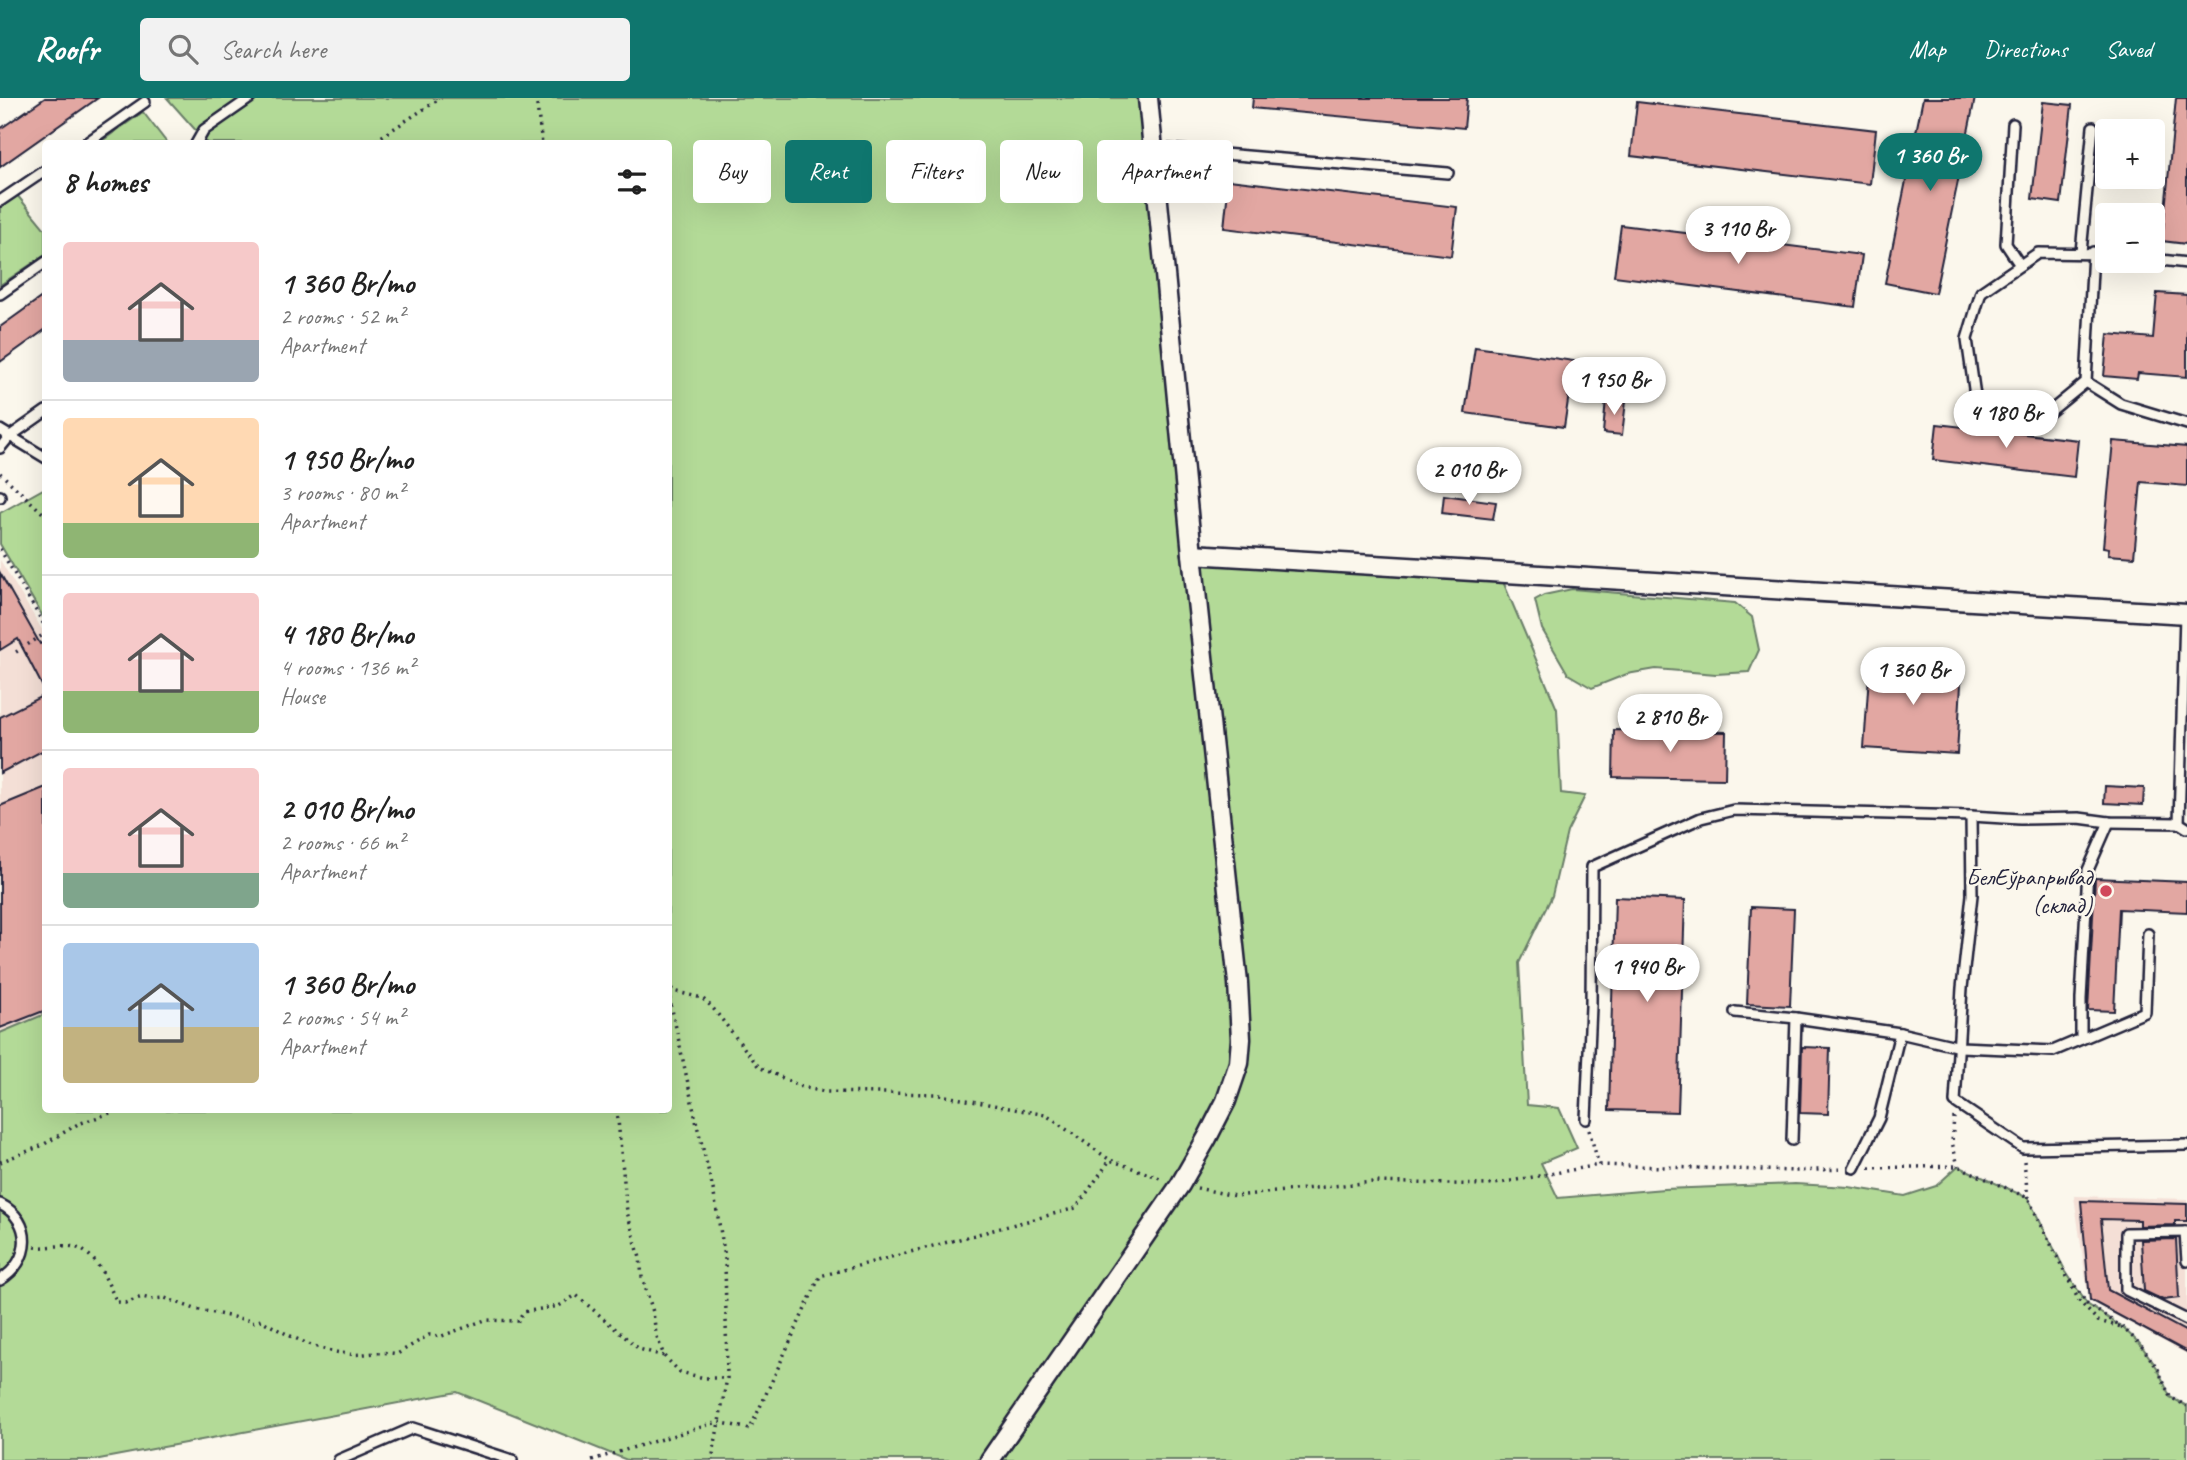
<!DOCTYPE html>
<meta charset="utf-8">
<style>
:root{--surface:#fff;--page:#f2f2f2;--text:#222;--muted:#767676;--line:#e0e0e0;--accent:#0f766e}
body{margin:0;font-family:Caveat,sans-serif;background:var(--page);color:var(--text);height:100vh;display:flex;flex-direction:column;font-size:26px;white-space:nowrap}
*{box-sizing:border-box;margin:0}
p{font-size:23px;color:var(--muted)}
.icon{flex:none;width:38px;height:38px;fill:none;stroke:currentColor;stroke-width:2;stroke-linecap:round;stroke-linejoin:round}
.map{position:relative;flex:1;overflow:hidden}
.side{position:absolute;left:42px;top:42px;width:630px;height:973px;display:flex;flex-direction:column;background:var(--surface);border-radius:7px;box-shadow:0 7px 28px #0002}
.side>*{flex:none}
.top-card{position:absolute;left:693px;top:42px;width:665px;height:63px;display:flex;gap:14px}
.fabs{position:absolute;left:2095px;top:21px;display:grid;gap:14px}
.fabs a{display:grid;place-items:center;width:70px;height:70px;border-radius:7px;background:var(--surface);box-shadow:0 7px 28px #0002;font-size:35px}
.price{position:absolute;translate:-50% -60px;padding:0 16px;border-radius:24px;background:#fff;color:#222;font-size:23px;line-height:46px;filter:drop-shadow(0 2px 4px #0008)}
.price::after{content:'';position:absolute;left:50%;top:42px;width:21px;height:16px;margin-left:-10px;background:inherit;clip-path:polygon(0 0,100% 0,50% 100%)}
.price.active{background:var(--accent);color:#fff}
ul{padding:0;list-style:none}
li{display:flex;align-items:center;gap:21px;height:175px;padding:0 21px}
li+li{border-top:2px solid var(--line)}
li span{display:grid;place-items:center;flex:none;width:196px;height:140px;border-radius:7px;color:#555}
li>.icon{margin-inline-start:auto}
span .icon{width:84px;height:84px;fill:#fffc;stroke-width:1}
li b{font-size:30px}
h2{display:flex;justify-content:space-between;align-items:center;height:84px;padding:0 21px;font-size:30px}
.pill{padding:0 24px;border-radius:7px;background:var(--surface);box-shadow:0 7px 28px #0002;font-size:24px;line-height:63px}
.pill.active{background:var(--accent);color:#fff}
header{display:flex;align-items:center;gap:42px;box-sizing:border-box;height:98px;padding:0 35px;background:var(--accent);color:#fff}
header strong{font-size:33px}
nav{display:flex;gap:38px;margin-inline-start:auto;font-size:24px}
.search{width:490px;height:63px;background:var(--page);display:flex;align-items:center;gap:18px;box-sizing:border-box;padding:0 24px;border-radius:7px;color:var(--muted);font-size:26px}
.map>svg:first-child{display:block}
.built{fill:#f4dfd6}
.green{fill:#b3da97;stroke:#6a7e69;stroke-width:2}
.building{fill:#e2a7a2;stroke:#22223b;stroke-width:2}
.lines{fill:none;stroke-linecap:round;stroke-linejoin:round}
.service-casing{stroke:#22223b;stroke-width:14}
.minor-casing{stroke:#22223b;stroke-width:23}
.path{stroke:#22223b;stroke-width:3.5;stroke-dasharray:2 5;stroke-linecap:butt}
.service{stroke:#fbf7ec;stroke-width:9}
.minor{stroke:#fbf7ec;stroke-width:18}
.poi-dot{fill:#d1495b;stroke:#fbf7ec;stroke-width:2.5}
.labels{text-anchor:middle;stroke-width:5;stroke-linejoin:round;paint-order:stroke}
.poi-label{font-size:24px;fill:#22223b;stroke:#fbf7ec;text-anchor:end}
</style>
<header>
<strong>Roofr</strong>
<div class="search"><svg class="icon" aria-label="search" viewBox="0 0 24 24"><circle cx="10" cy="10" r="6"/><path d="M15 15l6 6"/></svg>Search here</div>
<nav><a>Map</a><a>Directions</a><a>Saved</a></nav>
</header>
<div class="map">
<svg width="2187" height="1362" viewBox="0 0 2187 1362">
<rect width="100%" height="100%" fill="#fbf7ec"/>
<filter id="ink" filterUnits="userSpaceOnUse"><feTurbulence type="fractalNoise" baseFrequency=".0143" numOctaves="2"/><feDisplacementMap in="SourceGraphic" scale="14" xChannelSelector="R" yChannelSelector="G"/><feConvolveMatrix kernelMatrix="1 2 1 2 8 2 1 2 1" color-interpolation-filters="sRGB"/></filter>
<g filter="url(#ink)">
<g class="built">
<path d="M0,462l46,76 -1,378 -45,19z"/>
<path d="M2074,1098l113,3v155l-98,-53z"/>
</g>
<g class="green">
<path d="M167,0h981l44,456 307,18 58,137 4,84 24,3 -18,36 -15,64 -33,67 8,142 32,3 18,40 -36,15 17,35 106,-9 131,-5 54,3 56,9 31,-10 22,-20 70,32 38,74 21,32 35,23 18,17 18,25 12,28 17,9v54h-1560l-170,-68 -363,68h-94v-427l45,-19 1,96h622v-966l-461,-1z"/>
<path d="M143,14l24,31h-68z"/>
<path d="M17,97l28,34v26l-45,30v-78z"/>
<path d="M45,390v132l-45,-76v-31z"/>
<path d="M1572,491l163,14 17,14 7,33 -10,22 -33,2 -60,-5 -29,5 -35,14 -24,-14 -26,-45 -7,-29 9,-5z"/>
</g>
<g class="building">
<path d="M45,0h53l-98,69v-38z"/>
<path d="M1253,0h214l-3,30 -212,-20z"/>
<path d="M1923,0h52l-40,195 -50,-10z"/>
<path d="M2176,0h11v146l-25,-3z"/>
<path d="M1637,4l239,28 -6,54 -239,-28z"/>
<path d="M2043,4l29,3 -11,98 -29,-4z"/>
<path d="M1229,82l228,27 -6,49 -227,-28z"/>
<path d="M1621,127l241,30 -7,52 -241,-31z"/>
<path d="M2157,195l30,2v82l-49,-4 -1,6 -33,-3 4,-42 45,4z"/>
<path d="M46,196v35l-46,33v-35z"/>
<path d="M1475,249l99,14 -10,66 -99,-14z"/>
<path d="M1606,301l20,2 -4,34 -19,-2z"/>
<path d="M1937,326l141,16 -4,37 -141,-17z"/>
<path d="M2113,343l74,6v39l-46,-4 -7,75 -26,-2 1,-7 -6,-1z"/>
<path d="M1444,397l52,7 -3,17 -51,-6z"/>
<path d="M0,475l40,71 6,-3v52l-28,-54 -18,11z"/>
<path d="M1870,562l92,6 -5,88 -93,-6z"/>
<path d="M46,596v55l-46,24v-56z"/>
<path d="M1614,632l112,2 -1,47 -112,-2z"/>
<path d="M2105,688l39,2 -1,17 -39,-2z"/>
<path d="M46,689v223l-46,18v-222z"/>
<path d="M2095,780l92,4v30l-68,-3 -5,102 -26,-1z"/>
<path d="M1615,799l70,3 -7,212 -69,-2z"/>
<path d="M1751,809l43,2 -4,97 -43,-2z"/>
<path d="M1802,949l28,1 -2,66 -28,-1z"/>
<path d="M2081,1103l106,3v17h-12v4l-35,1v-6l-39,-1 7,71 79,42v20l-97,-52z"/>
<path d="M2176,1141l3,59 -16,2 -19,-9 -3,-51z"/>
</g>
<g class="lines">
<defs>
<g id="service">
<path d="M2013,26l-7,120 14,21"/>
<path d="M85,46l60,-42"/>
<path d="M196,46l8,-14 46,-32"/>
<path d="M1153,50l295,25"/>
<path d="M0,103l46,-31"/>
<path d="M2081,154l12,-125"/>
<path d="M2093,154l-7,130 -39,32 -70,-4 -10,-71 14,-47 57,-39 69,1"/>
<path d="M2152,161l35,4"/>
<path d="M0,196l46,-32"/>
<path d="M2086,284l35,22 66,20"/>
<path d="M0,332l46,28"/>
<path d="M0,350l9,-11 37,-26"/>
<path d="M0,398v1"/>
<path d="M2179,725l6,-209"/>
<path d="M2187,730l-8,-5 -70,-1 -30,-4 -59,1 -49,-3 1,79 -10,93 -7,114 68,46 164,-3"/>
<path d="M1735,914l61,6 104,15"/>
<path d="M2081,941v-40l7,-129 21,-48"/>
<path d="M1586,1021l5,-113 1,-139 109,-49 33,-8 237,6"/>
<path d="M1792,1042l4,-122"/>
<path d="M1854,1070l25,-50 21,-85 60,14 93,4 92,-39 3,-78"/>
<path d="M0,1106c34,17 31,58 0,76"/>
<path d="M2185,1134l2,29"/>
<path d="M2187,1134l-61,1v57l61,30"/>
<path d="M339,1362l74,-32 99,32"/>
</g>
<g id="minor">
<path d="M1192,456l995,60"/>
<path d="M990,1362l190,-275 27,-47 19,-37 13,-38 2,-24 -3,-56 -46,-429 -44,-456"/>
</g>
</defs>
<use href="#service" class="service-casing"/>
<use href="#minor" class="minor-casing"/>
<g class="path">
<path d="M536,0l6,46"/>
<path d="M370,46l71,-46"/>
<path d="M0,375l46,43"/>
<path d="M0,451l46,79"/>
<path d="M16,554l30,-19"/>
<path d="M668,884l5,9 29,7 10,9 47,60 43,20 23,5 110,2 111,21 64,45"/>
<path d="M668,893l29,134 16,64 12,68 2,121 -15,82"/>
<path d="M617,1012l10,102 13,46 2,19 11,35 3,22 8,22 16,16 24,6h23"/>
<path d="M1954,1019l-2,25 6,24"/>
<path d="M1589,1032l10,35"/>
<path d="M2024,1063l4,37"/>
<path d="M0,1064l41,-16 37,-22 41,-14"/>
<path d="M1869,1070l89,-2 70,32 51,103 19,20 24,6"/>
<path d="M1197,1090l38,8 138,-14 116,3 110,-20 196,6 49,-2"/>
<path d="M35,1149c11,1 22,-2 33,-1 28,2 38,35 49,56l8,1 17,-6 9,2 14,-1 30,11 52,11 4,3 10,-3c28,16 54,30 87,34 17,2 32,-4 49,0l32,-19 13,1 43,-16 33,1 5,-9 36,-6 17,-11 63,54 25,7"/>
<path d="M2071,1182l16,24 35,23 18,17 18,25 12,28 17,9"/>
<path d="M592,1362l126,-38 32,7 70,-153 256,-68 34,-48 53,19"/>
</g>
<use href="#service" class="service"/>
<use href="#minor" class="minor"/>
</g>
</g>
<circle class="poi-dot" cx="2106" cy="793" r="7"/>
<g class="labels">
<g class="poi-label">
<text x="2092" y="787">БелЕўрапрывад<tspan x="2092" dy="28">(склад)</tspan></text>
</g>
</g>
</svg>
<div class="fabs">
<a>+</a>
<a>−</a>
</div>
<b class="price active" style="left:1930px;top:95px">1 360 Br</b>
<b class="price" style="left:1738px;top:168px">3 110 Br</b>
<b class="price" style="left:1614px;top:319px">1 950 Br</b>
<b class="price" style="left:2006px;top:352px">4 180 Br</b>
<b class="price" style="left:1469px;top:409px">2 010 Br</b>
<b class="price" style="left:1913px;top:609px">1 360 Br</b>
<b class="price" style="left:1670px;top:656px">2 810 Br</b>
<b class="price" style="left:1647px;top:906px">1 940 Br</b>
<div class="top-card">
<a class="pill">Buy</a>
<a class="pill active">Rent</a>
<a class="pill">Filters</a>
<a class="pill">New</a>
<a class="pill">Apartment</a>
</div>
<section class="side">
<h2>8 homes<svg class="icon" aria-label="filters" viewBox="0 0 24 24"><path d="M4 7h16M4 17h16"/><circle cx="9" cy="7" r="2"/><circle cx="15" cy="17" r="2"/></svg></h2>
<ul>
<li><span style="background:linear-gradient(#f6c9c9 70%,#9aa5b1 0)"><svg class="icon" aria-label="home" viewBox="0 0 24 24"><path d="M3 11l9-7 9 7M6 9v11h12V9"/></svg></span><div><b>1 360 Br/mo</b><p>2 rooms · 52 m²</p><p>Apartment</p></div></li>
<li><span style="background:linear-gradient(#ffd9b3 75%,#8fb573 0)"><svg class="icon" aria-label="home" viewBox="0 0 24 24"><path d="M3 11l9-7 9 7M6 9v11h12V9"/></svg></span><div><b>1 950 Br/mo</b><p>3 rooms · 80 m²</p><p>Apartment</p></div></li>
<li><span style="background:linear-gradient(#f6c9c9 70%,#8fb573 0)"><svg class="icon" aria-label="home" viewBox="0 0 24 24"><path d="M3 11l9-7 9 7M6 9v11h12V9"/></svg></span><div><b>4 180 Br/mo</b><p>4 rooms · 136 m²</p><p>House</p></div></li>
<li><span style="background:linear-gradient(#f6c9c9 75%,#7fa58c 0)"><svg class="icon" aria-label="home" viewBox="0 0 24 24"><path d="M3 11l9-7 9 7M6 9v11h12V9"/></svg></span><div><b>2 010 Br/mo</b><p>2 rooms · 66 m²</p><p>Apartment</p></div></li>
<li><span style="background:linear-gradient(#a9c7e8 60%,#c2b280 0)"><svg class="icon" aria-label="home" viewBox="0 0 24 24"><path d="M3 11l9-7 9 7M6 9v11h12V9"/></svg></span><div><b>1 360 Br/mo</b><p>2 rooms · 54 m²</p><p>Apartment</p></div></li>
</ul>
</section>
</div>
